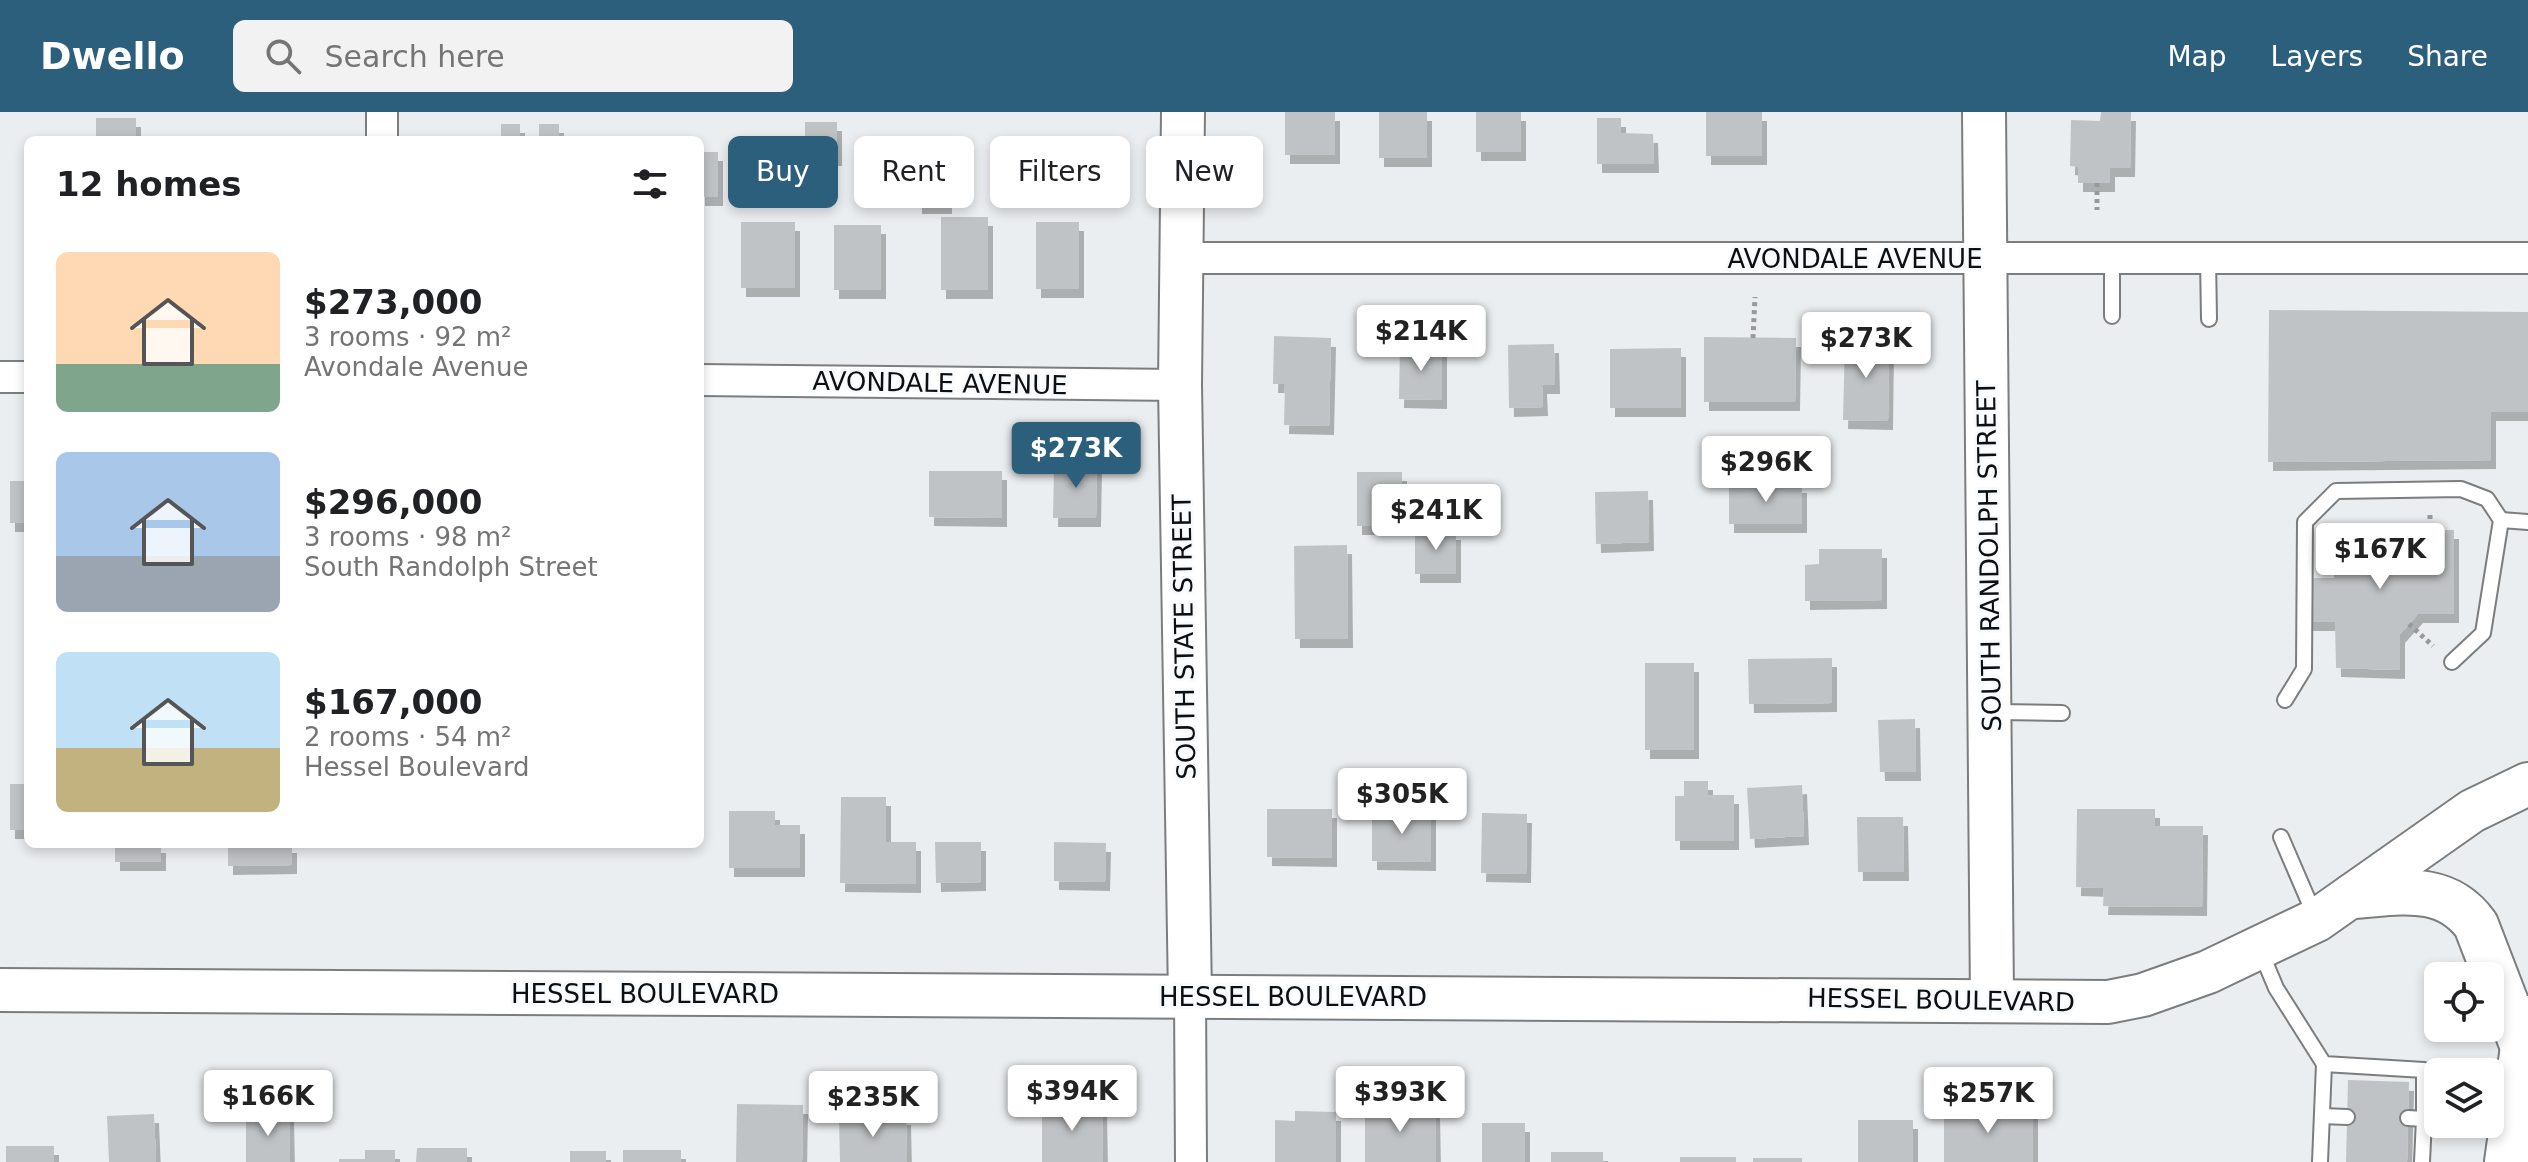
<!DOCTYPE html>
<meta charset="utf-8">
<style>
:root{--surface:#fff;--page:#f2f2f2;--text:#202124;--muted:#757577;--accent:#2c5f7c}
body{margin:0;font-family:"DejaVu Sans",sans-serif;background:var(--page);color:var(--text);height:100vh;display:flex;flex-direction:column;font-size:30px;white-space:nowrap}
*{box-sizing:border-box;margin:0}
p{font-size:26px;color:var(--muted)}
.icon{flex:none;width:44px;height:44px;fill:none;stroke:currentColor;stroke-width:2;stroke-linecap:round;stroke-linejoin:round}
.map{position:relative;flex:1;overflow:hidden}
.panel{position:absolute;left:24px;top:24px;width:680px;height:712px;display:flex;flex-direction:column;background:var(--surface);border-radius:12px;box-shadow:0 4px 12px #0003}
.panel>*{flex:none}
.hud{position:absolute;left:728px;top:24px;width:760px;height:72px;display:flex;gap:16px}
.controls{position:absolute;left:2424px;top:850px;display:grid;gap:16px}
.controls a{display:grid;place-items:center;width:80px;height:80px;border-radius:12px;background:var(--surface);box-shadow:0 4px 12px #0003;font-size:40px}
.price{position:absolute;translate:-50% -68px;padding:0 18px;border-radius:8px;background:#fff;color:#222;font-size:26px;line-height:52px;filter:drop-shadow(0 2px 4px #0008)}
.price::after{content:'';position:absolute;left:50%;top:48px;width:24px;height:18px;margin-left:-12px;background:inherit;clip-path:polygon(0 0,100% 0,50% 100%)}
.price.selected{background:var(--accent);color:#fff}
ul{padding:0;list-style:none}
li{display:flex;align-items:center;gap:24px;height:200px;padding:0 32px}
li span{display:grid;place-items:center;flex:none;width:224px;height:160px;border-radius:12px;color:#555}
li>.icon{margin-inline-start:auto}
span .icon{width:96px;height:96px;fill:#fffc;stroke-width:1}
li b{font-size:34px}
h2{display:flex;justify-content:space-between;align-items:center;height:96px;padding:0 32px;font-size:34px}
.tag{padding:0 28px;border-radius:12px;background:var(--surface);box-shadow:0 4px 12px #0003;font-size:28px;line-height:72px}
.tag.selected{background:var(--accent);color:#fff}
header{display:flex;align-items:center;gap:48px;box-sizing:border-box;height:112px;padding:0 40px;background:var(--accent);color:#fff}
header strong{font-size:38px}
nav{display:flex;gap:44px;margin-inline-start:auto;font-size:28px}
.search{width:560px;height:72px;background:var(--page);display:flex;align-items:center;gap:20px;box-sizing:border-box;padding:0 28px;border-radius:12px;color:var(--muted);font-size:30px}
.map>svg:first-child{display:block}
.building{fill:#c0c3c5;filter:url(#shadow)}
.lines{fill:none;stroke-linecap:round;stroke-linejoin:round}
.lane-casing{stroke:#7b7d7f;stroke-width:18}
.street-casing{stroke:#7b7d7f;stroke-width:34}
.secondary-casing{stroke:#7b7d7f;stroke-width:46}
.primary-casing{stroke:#7b7d7f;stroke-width:48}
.path{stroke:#97999b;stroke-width:5;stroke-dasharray:4 4;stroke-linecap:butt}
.lane{stroke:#fff;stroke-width:14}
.street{stroke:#fff;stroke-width:30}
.secondary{stroke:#fff;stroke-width:42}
.primary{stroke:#fff;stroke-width:44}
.labels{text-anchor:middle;stroke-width:6;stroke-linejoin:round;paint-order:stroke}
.street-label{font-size:26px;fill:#0e0f10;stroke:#f8fbfd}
</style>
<header>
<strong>Dwello</strong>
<div class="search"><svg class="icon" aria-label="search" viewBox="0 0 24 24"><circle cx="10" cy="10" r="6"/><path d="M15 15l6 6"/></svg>Search here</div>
<nav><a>Map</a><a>Layers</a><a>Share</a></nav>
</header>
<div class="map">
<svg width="2528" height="1050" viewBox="0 0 2528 1050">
<defs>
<filter id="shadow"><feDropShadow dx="5" dy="9" stdDeviation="0" flood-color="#0004"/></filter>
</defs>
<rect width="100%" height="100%" fill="#ebeef0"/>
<g class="building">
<rect x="1285" y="0" width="50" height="43"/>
<rect x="1379" y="0" width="48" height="46"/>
<rect x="1476" y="0" width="45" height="40"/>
<rect x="1706" y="0" width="56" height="44"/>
<path d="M2101,0h30l-1,56h-20v15h-32v-16l-8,-1 1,-46 29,1z"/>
<rect x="96" y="6" width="40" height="22"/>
<path d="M1597,6h24v15l32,1 1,30h-57z"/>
<rect x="805" y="10" width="32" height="35"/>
<rect x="501" y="12" width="19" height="16"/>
<rect x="539" y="12" width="20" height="16"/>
<rect x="700" y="40" width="18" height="45"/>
<rect x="917" y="53" width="30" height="40"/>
<rect x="941" y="105" width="47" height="73"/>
<rect x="741" y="110" width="54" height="66"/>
<rect x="1036" y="110" width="43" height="67"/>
<rect x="834" y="113" width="47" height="65"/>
<path d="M24,115h4v66l-3,1z"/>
<path d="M2269,198l259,2v100h-37v48l-223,2z"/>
<path d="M1274,224l57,2 -2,88 -45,-1 1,-41h-12z"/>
<path d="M1704,225l92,1 -1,64h-91z"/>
<path d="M1845,228h44l-1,81 -45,-1z"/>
<path d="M1554,232l1,41h-13l1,22 -34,1 -1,-63z"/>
<path d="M1400,235h42v53l-43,-1z"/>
<path d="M1681,236v60h-71v-59z"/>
<path d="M1067,347h30l-1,59h-43l1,-50h13z"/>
<path d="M929,359h73v47l-73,-1z"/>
<rect x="1357" y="360" width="45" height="54"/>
<rect x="10" y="369" width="18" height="42"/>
<rect x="1729" y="372" width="73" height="40"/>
<path d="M1648,379l1,51 -53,2 -1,-52z"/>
<path d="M2333,418h121v84h-36l-18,20v36l-64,-2 -1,-46h-35v-44h34z"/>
<rect x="1415" y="419" width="41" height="43"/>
<path d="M1347,433l1,94h-53l-1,-93z"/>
<path d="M1819,437h63v51l-77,1v-36l14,-1z"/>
<path d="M1832,546v45l-83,1 -1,-45z"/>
<rect x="1645" y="551" width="49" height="87"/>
<path d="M1915,607l1,53h-36l-2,-52z"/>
<path d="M1684,669h24v14h26v46h-59v-45h9z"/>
<rect x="10" y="672" width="18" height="46"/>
<path d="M1802,673l2,51 -54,3 -3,-51z"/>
<path d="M841,685h45v45h30v42l-76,-1z"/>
<path d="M1267,697h65v49l-65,-1z"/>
<path d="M1372,697l59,1v52l-59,-1z"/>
<path d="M2077,697h78v17h48l-1,81 -99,-1 1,-18 -28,-1z"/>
<path d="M729,699h46v14h25v43h-71z"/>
<path d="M1482,701l45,1 -1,60 -45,-1z"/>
<path d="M1857,705h46l1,55h-46z"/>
<path d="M935,730h46v40l-45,1z"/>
<path d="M1054,730l52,1 -1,39 -51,-1z"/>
<rect x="115" y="732" width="46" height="18"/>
<path d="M228,732h64v21l-64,1z"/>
<path d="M2348,968l61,2 -2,80h-61z"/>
<path d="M737,992l66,1 -1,57h-66z"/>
<path d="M1042,992h60l1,58h-61z"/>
<path d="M1435,994l1,56h-71v-55z"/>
<path d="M1944,995l89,1v54h-89z"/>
<path d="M1295,999l41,1v50h-61v-42l20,1z"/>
<path d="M246,1001h43l1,49h-44z"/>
<path d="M154,1002l2,48h-47l-2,-46z"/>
<path d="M906,1004l1,46h-67l-1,-45z"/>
<rect x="1858" y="1008" width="55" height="42"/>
<rect x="1482" y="1011" width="43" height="39"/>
<rect x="6" y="1034" width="48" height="16"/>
<path d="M417,1036h50v14h-51z"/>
<path d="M365,1038h30v12h-56v-3h26z"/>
<rect x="623" y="1038" width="58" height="12"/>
<rect x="570" y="1039" width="36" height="11"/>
<rect x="1551" y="1040" width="52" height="10"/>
<rect x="1680" y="1045" width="56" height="5"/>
<rect x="1753" y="1046" width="49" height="4"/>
</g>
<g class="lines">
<defs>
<g id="lane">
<path d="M2112,146v58"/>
<path d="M2208,146l1,61"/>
<path d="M2501,408l27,2"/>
<path d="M2285,588l19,-31 1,-147 31,-31 125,-2 26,10 14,21 -18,113 -31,29"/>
<path d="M1995,600l67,1"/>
<path d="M2281,725l34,79"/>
<path d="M2260,838l16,38 48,76 100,6v49l-16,-1"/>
<path d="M2322,1004l25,1"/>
<path d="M2472,1012l35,3"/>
<path d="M2320,1050l4,-98"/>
<path d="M2422,1050l2,-43 14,1"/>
</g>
<g id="street">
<path d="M382,0v28"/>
<path d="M1182,146h1346"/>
<path d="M0,265h28"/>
<path d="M700,268l480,5"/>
<path d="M1190,884l1,166"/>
</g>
<g id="secondary">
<path d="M1183,0l-3,273 10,611"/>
<path d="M1984,0l8,888"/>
<path d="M0,878l2108,12 35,-7 65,-23 109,-52 155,-109 56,-27"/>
</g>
<g id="primary">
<path d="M2353,784c46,-3 92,-14 123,29l47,122"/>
<path d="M2507,1050l20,-144"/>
</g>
</defs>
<use href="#lane" class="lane-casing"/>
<use href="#street" class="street-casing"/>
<use href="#secondary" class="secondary-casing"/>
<use href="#primary" class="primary-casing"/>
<g class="path">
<path d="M2097,71v27"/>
<path d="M1753,226l2,-41"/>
<path d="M2430,403v15"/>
<path d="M2409,512l24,22"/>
</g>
<use href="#lane" class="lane"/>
<use href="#street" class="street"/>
<use href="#secondary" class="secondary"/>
<use href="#primary" class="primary"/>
</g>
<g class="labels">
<g class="street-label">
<text x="1855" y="156">AVONDALE AVENUE</text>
<text transform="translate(940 271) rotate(1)" y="9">AVONDALE AVENUE</text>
<text transform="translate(1989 444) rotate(-91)" y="9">SOUTH RANDOLPH STREET</text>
<text transform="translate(1184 525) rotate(-91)" y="9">SOUTH STATE STREET</text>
<text x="645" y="891">HESSEL BOULEVARD</text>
<text x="1293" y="894">HESSEL BOULEVARD</text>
<text transform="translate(1941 888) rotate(1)" y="9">HESSEL BOULEVARD</text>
</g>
</g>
</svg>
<div class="controls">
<a><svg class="icon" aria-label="locate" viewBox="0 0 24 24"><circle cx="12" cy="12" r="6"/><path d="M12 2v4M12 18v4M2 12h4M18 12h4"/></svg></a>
<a><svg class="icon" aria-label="layers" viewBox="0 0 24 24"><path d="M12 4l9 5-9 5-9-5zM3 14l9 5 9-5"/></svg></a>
</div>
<b class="price" style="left:1421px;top:261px">$214K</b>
<b class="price" style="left:1866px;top:268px">$273K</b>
<b class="price selected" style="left:1076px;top:378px">$273K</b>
<b class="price" style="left:1766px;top:392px">$296K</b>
<b class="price" style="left:1436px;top:440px">$241K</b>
<b class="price" style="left:2380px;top:479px">$167K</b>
<b class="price" style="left:1402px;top:724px">$305K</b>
<b class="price" style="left:1072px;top:1021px">$394K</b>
<b class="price" style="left:1400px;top:1022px">$393K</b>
<b class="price" style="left:1988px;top:1023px">$257K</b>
<b class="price" style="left:268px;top:1026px">$166K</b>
<b class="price" style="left:873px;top:1027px">$235K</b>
<div class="hud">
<a class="tag selected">Buy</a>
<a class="tag">Rent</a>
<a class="tag">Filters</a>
<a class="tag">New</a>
</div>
<section class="panel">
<h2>12 homes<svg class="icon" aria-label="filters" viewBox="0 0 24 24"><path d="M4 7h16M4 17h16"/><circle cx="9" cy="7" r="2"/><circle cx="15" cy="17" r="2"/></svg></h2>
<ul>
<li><span style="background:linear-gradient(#ffd9b3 70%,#7fa58c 0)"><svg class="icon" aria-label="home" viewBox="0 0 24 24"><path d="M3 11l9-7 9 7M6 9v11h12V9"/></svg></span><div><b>$273,000</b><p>3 rooms · 92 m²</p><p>Avondale Avenue</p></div></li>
<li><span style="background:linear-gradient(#a9c7e8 65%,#9aa5b1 0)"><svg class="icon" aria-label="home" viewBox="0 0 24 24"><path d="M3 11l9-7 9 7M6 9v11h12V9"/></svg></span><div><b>$296,000</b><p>3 rooms · 98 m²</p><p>South Randolph Street</p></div></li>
<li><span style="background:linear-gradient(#bfe0f5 60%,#c2b280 0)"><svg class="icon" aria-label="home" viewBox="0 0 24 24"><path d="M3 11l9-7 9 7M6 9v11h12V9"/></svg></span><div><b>$167,000</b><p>2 rooms · 54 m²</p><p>Hessel Boulevard</p></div></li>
</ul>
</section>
</div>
